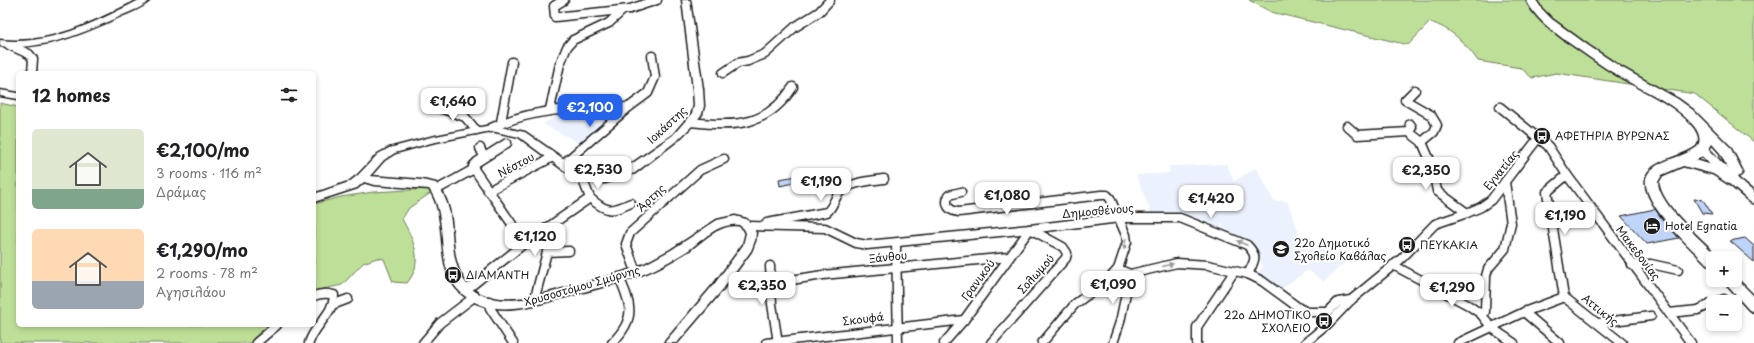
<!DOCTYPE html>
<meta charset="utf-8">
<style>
:root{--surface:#fff;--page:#f6f6f6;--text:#202124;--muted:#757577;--accent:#2563eb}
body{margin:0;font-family:"Playpen Sans",sans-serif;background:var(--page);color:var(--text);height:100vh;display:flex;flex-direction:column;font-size:15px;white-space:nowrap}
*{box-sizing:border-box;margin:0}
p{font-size:13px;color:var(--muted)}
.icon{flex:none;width:22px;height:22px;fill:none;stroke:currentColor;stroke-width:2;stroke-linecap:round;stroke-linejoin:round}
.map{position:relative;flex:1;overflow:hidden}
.sheet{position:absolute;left:16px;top:71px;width:300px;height:256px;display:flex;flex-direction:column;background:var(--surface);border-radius:6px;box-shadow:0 2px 6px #0003}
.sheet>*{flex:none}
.controls{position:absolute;left:1706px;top:251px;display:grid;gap:8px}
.controls a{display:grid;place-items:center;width:36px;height:36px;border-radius:6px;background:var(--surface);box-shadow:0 2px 6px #0003;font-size:20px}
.price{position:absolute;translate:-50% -34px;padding:0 9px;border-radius:8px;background:#fff;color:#222;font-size:13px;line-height:26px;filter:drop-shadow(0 1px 2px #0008)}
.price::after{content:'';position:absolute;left:50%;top:24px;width:12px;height:9px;margin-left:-6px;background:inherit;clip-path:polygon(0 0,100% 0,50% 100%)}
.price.current{background:var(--accent);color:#fff}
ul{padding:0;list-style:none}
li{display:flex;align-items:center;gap:12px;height:100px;padding:0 16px}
li span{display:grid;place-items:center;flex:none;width:112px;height:80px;border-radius:6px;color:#555}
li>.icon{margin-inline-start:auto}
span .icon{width:48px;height:48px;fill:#fffc;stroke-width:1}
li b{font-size:17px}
h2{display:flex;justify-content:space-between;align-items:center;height:48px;padding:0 16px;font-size:17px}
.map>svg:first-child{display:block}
.built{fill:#ecf2fd}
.green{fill:#bedf98;stroke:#6d7e5a}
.building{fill:#bfd4f9;stroke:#1c1c1c}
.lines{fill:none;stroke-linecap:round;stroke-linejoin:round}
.minor-casing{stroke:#1c1c1c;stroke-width:11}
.tertiary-casing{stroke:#1c1c1c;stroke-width:3}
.secondary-casing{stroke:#1c1c1c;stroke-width:3}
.primary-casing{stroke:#1c1c1c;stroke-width:3}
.minor{stroke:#fff;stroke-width:8}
.tertiary{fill:#fff;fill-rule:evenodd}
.secondary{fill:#fff;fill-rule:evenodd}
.primary{fill:#fff;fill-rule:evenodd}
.oneway{fill:#999}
.labels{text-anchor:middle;stroke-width:4;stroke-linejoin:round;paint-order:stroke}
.street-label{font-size:11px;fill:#1c1c1c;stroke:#fff}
.poi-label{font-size:11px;fill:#1c1c1c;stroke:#fff;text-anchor:start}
</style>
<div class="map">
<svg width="1754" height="343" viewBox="0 0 1754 343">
<rect width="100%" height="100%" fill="#fff"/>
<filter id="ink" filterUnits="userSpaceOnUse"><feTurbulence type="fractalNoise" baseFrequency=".025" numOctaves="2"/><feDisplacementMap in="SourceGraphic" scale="8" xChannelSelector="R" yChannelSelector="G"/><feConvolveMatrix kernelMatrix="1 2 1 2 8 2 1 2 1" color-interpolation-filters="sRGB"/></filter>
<g filter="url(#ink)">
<g class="built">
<path d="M617,109l1,3 -37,32 -38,-20 18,-12 3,2 6,-4z"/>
<path d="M1227,164l7,17 22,-13 18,33h13l19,50 14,-9 25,20 -21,20 -16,-12 -29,21 -23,-17 7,-7 -9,-22 -11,1 -26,-11 7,-10 -2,-3v3l-6,10 -33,-18 -30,1 -17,-43 34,-2 -1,-7z"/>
</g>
<g class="green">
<path d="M1249,0h505v142l-59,-48 -139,-21 -24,5 -11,-10 -43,-7c-12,-17 -27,-33 -48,-39l-22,23 -137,-33z"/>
<path d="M0,103l18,4v218h254l-22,18h-250z"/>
<path d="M428,189l4,3 -23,16 -7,11c11,20 23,43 5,64l-14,-1 -9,-23 -7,-1 -14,5 -21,22 -28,6v-87l27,-7 32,-5z"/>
</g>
<g class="building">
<path d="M797,176l1,6 -18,4 -1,-7z"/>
<path d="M1694,199l9,1 9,14 -10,-1z"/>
<path d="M1655,209l8,11 16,18 -32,6 -26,-28z"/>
<path d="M1745,238l9,8v16l-24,-21z"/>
</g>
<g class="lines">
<defs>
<g id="minor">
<path d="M564,0l-10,6 1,11 75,-8 27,-9"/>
<path d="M9,45l20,9 4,5 -1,14"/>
<path d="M723,73l15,-10 10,-2 17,-7 30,-27 24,-15 11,-12"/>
<path d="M437,107l28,10 11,13"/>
<path d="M1500,107l48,39 19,29 124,168"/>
<path d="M550,109l10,-45 7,-17 6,-7 36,-17 14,-13"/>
<path d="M501,122l11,-60"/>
<path d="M691,122c44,5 76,5 102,-35"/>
<path d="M1347,126l10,9 52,-3 3,-5 -2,-3"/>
<path d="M491,128c44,-21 90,-20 138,-21"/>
<path d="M1409,132l13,10 12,-10 3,-7 -6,-10 -26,-15 10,-10"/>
<path d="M1422,142l10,23 5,26 30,22"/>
<path d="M480,148l4,9"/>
<path d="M563,164l66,-57 19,-14 7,-16 -3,-21"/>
<path d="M474,169l51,74"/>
<path d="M474,169l-1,-3 4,-4 30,-19"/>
<path d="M436,190l38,-21"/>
<path d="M488,191l65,-34"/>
<path d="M961,192l-12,3c-5,10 0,16 10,17l142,-17h6l3,3 16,37 1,7 -9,27 -9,10 -34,25 -33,39"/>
<path d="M590,198c17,15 21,14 41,5"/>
<path d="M767,223l60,-11c6,-5 7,-13 12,-19 10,-11 31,-12 45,-14"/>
<path d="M749,226l76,2 31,15 11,2 163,-16 90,-11h60l67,27c12,12 7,16 1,29"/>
<path d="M896,243l2,100"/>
<path d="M1393,265l75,40 13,9 11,14 22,15"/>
<path d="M1632,265l19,-1 27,6"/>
<path d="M770,266l2,38 6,39"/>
<path d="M1118,269l12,5 47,-11 31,2 40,9 14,7 37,27 8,4h21l10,-10 13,-2"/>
<path d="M636,272l-10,-28 4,-11 70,-63 24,-11"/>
<path d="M772,288l13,-7 38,-6 186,-18"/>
<path d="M465,291l60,-48 65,-45 -9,-23"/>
<path d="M1564,297l-17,-105 20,-17"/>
<path d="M1564,297l58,46"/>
<path d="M489,301l1,7 23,35"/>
<path d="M534,301l13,-49 22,-1"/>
<path d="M1717,302l7,-3"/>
<path d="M332,305l16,-6"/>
<path d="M1524,312l36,31"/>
<path d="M1669,313l29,-3 15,-7"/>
<path d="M1481,314l4,-2 1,-36 2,-7 17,-20 6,-26 -6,-41"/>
<path d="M1598,323l53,-7"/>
<path d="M256,343l21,-18"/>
<path d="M309,343c5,-18 25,-29 25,-48 -7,-2 -13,-2 -20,1"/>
<path d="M423,343l17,-20 34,-26"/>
<path d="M612,343c24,-24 20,-37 7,-66"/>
<path d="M766,343l198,-23"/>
<path d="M944,343l20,-23 66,-91 33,18 4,6 -1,5 -75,85"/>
<path d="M1113,343l7,-21 10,-48"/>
<path d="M1197,343v-16l37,-55"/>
<path d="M1305,343l23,-19 23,-24 50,-41 34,-35 32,-11 14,-6 10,-7 48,-63"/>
<path d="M1458,343l66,-31 40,-15"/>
</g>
<g id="tertiary">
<path d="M139,0h11c-6,7 -18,11 -27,15 -38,18 -80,36 -123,31v-6c50,6 96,-18 139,-40z"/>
<path d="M682,0h8l13,89 1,17 -2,8 -8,10 -15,15 -44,34 -30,10 -18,-2 -21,-9 -47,-35 -28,-6 -60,12 -36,10 -11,7 -14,16 52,4 14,3c3,4 6,8 8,13 9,18 7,38 10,57 7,44 38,51 76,45l85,-23 30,-11 26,-14 46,-30 18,-4 11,3 6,5 4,9 -1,8 -4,10 -28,38 -46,54h-13l51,-60 28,-38 3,-12 -2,-4 -5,-4c-19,-3 -36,14 -50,25 -8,5 -17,10 -26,15 -26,14 -55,20 -83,28 -36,9 -86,30 -119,0 -29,-27 -10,-73 -32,-104l-55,-4 -10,-3 -7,6 -43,14v-8l35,-12 9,-7 20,-21 11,-6 42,-11 60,-12 34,7 49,34 15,7 16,2 22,-8 46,-32 19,-22 2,-7 -1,-17z"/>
<path d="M0,90l18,3v6l-18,-3z"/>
</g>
<path id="secondary" d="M1702,145l4,1 30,31 18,15v12l-4,-2 -22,-19 -30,-31 -2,-3 2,-3z"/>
<g id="primary">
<path d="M1526,0h10l6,9 10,10 37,27 32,21 57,32 15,11 37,37 13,25 -2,3 -4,2 2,3 -2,3 -5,2 -5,-2 -14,-9 -30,-8 -21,9 -4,7c1,23 44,58 60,75l-5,1v9l-5,-2c-15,-16 -83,-74 -56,-96 13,-11 32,-12 45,-22 6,-8 0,-18 -6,-24 -19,-21 -47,-32 -71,-46 -19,-11 -36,-24 -54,-36 -16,-12 -31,-23 -40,-41zM1712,144l8,9 10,20 -8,-5 -26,-8 10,-6z"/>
<path d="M1735,277l19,19v16l-5,-2 -27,-30h13z"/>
</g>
</defs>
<use href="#minor" class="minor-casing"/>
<use href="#tertiary" class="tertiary-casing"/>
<use href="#secondary" class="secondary-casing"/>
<use href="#primary" class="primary-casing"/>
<use href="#minor" class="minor"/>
<use href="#tertiary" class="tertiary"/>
<use href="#secondary" class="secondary"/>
<use href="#primary" class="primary"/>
</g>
<defs><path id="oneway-solid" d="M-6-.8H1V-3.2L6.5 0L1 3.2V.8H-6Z"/></defs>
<g class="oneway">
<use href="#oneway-solid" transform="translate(1242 243) rotate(-156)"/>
<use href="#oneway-solid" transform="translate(1125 244) rotate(100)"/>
<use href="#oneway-solid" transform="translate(1168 265) rotate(-14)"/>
</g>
</g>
<defs>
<symbol id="bus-disc" viewBox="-11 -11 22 22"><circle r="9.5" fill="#1c1c1c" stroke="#fff"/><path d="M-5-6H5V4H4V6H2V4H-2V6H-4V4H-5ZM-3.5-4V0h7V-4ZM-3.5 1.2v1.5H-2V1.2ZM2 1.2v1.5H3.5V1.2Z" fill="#fff"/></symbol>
<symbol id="hotel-disc" viewBox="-11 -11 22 22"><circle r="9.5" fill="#1c1c1c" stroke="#fff"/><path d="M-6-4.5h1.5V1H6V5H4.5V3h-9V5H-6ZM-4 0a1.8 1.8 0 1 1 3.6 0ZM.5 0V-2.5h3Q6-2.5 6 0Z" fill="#fff"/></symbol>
<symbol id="school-disc" viewBox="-11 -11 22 22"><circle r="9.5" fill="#1c1c1c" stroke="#fff"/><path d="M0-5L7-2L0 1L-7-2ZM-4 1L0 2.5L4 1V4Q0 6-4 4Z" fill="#fff"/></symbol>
</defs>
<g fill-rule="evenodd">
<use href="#bus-disc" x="1532" y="126" width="20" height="20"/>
<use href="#hotel-disc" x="1642" y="216" width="20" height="20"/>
<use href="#bus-disc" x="1397" y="235" width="20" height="20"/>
<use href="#school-disc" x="1271" y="239" width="20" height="20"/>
<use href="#bus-disc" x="443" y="265" width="20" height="20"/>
<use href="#bus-disc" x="1314" y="311" width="20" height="20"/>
</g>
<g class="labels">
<g class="street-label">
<text transform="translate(667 125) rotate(-43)" y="4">Ιοκάστης</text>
<text transform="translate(516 165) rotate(-28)" y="4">Νέστου</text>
<text transform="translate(1501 170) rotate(-51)" y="4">Εγνατίας</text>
<text transform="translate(651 198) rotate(-43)" y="4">Άρτης</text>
<text transform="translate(1098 211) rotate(-5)" y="4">Δημοσθένους</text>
<text transform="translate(1638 253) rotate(53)" y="4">Μακεδονίας</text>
<text transform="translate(888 257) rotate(-6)" y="4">Ξάνθου</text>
<text transform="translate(1036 274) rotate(-48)" y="4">Σολωμού</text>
<text transform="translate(978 280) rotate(-54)" y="4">Γρανικού</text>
<text transform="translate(582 286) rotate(-16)" y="4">Χρυσοστόμου Σμύρνης</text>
<text transform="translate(1600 310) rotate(39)" y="4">Αττικής</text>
<text transform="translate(863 319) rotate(-7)" y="4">Σκουφά</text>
</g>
<g class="poi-label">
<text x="1555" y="140">ΑΦΕΤΗΡΙΑ ΒΥΡΩΝΑΣ</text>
<text x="1665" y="230">Hotel Egnatia</text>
<text x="1294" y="247">22ο Δημοτικό<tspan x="1294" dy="13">Σχολείο Καβάλας</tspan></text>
<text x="1420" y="249">ΠΕΥΚΑΚΙΑ</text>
<text x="466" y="279">ΔΙΑΜΑΝΤΗ</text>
<text x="1311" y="319" text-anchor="end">22ο ΔΗΜΟΤΙΚΟ<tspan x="1311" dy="13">ΣΧΟΛΕΙΟ</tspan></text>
</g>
</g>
</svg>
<div class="controls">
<a>+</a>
<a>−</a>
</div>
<b class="price" style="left:453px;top:122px">€1,640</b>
<b class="price current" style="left:590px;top:128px">€2,100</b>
<b class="price" style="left:598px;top:190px">€2,530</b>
<b class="price" style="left:1426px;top:191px">€2,350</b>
<b class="price" style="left:821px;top:202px">€1,190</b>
<b class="price" style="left:1007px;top:216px">€1,080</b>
<b class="price" style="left:1211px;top:219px">€1,420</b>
<b class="price" style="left:1565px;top:236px">€1,190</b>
<b class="price" style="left:535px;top:257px">€1,120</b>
<b class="price" style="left:1113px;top:305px">€1,090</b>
<b class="price" style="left:762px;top:306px">€2,350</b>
<b class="price" style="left:1452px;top:308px">€1,290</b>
<section class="sheet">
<h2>12 homes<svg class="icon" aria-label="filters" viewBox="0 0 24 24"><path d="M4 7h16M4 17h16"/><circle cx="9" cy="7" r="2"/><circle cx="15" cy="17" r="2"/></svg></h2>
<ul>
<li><span style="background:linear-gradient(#dfe7d0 75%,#7fa58c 0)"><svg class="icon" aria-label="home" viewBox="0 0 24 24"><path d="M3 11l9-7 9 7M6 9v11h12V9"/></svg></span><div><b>€2,100/mo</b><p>3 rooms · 116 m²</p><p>Δράμας</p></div></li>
<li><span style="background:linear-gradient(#ffd9b3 65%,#9aa5b1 0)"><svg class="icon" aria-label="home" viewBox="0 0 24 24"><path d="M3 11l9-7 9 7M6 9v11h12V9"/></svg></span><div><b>€1,290/mo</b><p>2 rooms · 78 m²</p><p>Αγησιλάου</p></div></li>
</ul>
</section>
</div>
